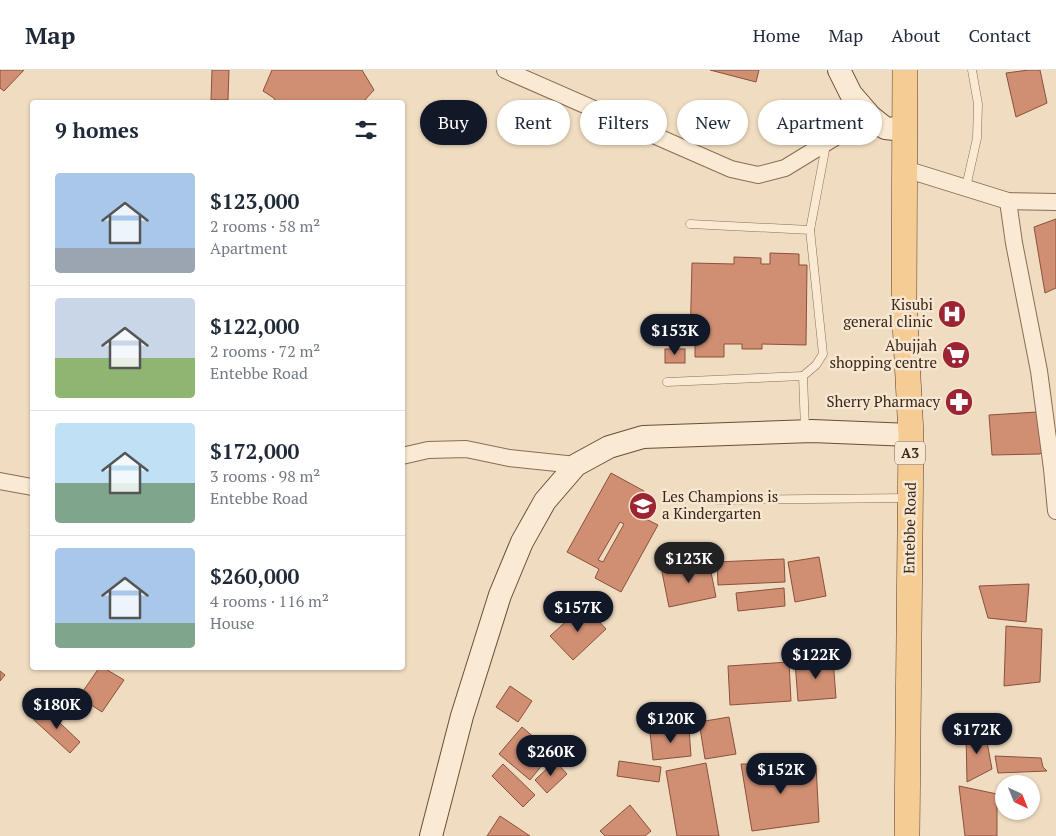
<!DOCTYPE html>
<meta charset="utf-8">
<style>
:root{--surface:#fff;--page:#f6f6f7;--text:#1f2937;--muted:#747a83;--line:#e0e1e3;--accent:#111827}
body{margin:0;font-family:"PT Serif",serif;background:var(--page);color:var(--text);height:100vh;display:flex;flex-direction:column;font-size:19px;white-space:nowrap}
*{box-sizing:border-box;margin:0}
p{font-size:16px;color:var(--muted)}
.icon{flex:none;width:28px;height:28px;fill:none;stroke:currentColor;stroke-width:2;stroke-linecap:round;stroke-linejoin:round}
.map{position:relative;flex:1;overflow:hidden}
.sheet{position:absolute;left:30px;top:30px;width:375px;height:570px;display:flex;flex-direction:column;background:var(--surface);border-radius:5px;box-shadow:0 1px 4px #0004}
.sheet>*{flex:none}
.hud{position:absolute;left:420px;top:30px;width:475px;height:45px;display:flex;gap:10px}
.needle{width:32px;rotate:137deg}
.fabs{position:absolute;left:995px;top:705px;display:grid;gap:10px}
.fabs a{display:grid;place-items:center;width:45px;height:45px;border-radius:50%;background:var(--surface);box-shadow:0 1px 4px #0004;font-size:25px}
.price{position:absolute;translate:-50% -42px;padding:0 11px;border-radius:18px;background:var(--accent);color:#fff;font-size:16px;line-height:32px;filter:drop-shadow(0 1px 2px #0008)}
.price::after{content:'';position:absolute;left:50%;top:30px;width:15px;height:11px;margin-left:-8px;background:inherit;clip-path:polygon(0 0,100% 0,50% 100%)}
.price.on{background:#222;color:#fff}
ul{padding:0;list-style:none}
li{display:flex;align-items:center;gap:15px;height:125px;padding:0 25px}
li+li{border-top:1px solid var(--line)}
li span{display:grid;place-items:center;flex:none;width:140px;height:100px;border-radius:5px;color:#555}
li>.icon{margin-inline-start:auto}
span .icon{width:60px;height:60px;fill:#fffc;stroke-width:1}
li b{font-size:21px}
h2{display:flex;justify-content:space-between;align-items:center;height:60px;padding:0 25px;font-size:21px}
.chip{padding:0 18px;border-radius:22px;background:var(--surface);box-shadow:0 1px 4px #0004;font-size:18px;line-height:45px}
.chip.on{background:var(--accent);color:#fff}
header{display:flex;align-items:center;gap:30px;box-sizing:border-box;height:70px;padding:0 25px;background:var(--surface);border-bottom:1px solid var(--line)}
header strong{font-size:24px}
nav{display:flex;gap:28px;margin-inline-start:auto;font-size:18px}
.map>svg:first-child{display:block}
.building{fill:#d08f73;stroke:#8a513b;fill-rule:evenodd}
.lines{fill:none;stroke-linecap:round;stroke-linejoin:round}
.lane-casing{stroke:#8a6c57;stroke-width:9}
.street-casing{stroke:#8a6c57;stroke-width:18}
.secondary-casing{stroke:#6c4d3a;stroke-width:24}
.primary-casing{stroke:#573b2b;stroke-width:26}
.lane{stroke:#faead3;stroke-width:8}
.street{stroke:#faead3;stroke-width:16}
.secondary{stroke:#faead3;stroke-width:22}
.primary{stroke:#f6cc95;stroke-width:25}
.labels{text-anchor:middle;stroke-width:5;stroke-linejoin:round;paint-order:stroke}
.shield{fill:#f7e7d0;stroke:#726052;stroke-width:1}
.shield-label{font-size:14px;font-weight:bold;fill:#39261c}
.poi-label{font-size:15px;fill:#39261c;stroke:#f7e7d0;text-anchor:end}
.street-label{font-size:15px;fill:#39261c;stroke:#f7e7d0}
</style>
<header>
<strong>Map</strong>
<nav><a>Home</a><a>Map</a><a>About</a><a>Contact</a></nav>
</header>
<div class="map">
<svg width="1056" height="766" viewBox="0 0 1056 766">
<rect width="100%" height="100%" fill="#f0dcc0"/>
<g class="building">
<path d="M0,0h24l-20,21 -4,-3z"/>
<path d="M212,0h17l-1,30h-17z"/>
<path d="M272,0h90l12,20 -11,12h-87l-2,-4 -11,-7z"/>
<path d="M710,0h49l-3,12z"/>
<path d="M1029,0h11l7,33 -31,14 -10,-44z"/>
<path d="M1056,149v69l-11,5 -11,-66z"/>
<path d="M770,183l29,1v11h8l-1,80 -44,-1v5h-20v-5h-18v13h-29v-14h-5l2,-80 42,1v-7l27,1v6h9z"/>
<rect x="665" y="279" width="20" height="14"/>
<path d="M1037,342l6,39 -3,3 -48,1 -3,-40z"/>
<path d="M611,403l33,18 -12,21 26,13 -37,67 -26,-14 4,-9 -32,-17zM620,452l4,2 -21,38 -5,-2z"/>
<path d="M819,487l7,39 -31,6 -7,-40z"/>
<path d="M784,489l1,23 -67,3 -1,-23z"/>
<path d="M709,492l7,35 -47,10 -7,-35z"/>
<path d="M1029,514l-3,38 -38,-4 -9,-32z"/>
<path d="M784,518l1,18 -47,5 -2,-18z"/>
<path d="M584,535l22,24 -33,31 -23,-24z"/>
<path d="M1006,556l36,3 -2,53 -36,4z"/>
<path d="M833,589l3,39 -38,3 -3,-39z"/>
<path d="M789,592l2,39 -61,4 -2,-39z"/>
<path d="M99,598h5l20,12 -22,32 -23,-15z"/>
<path d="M0,601l5,4 -5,6z"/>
<path d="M510,616l22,15 -14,21 -22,-15z"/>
<path d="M44,638l36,34 -10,11 -37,-34z"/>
<path d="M729,647l7,37 -31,5 -6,-37z"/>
<path d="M522,657l30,26 -22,27 -31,-26z"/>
<path d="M689,658l2,28 -38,4 -3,-28z"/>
<path d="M985,661l7,38 -25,13 -1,-50z"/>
<path d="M995,686l46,2 2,9 4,4 -49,2z"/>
<path d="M555,691l12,13 -20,19 -12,-13z"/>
<path d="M619,691l42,6 -2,15 -42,-6z"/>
<path d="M706,693l13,73h-42l-11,-65z"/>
<path d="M503,694l32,31 -12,12 -31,-31z"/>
<path d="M741,694l75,1 3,57 -67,9z"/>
<path d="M959,716l38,8v42h-32z"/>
<path d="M630,735l21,26 -6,5h-40l-5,-5z"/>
<path d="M500,746l30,20h-43z"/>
</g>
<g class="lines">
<defs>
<g id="lane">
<path d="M966,117l11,-49 1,-34 -6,-34"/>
<path d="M690,154l120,6 13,124 -7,11 -13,11"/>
<path d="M810,160l16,-85"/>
<path d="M667,312l136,-6 2,53"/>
<path d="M717,430l191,-2"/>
</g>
<g id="street">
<path d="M505,0l226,99 27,6 27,-7 85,-52"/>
<path d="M905,99l103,32 48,1"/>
<path d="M1008,131l6,42 25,128 13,98 4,42"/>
<path d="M402,386l26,-6 38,-1 43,9 67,7"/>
<path d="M0,411l32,6"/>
</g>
<g id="secondary">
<path d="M839,0l12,24 19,22 15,12 20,2"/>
<path d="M431,766l31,-120 38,-121 22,-53 23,-41 31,-36 33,-18 34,-10 169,-6 99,4"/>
</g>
<path id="primary" d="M905,0l-1,232 7,133 -4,401"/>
</defs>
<use href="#lane" class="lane-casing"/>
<use href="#street" class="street-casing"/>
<use href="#secondary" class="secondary-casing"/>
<use href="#primary" class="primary-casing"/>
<use href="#lane" class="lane"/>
<use href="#street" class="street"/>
<use href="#secondary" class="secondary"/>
<use href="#primary" class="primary"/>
</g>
<defs>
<symbol id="hospital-disc" viewBox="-11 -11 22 22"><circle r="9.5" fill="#9c2433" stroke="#f7e7d0"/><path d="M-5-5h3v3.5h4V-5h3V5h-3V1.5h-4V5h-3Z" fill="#fff"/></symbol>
<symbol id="supermarket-disc" viewBox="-11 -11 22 22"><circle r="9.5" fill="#9c2433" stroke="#f7e7d0"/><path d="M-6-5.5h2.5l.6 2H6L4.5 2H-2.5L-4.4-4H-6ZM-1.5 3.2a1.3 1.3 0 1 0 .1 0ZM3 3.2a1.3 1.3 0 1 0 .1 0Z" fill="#fff"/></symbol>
<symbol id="pharmacy-disc" viewBox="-11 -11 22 22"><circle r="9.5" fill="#9c2433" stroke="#f7e7d0"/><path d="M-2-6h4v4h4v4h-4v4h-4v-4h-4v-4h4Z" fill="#fff"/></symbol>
<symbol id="school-disc" viewBox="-11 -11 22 22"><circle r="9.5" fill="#9c2433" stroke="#f7e7d0"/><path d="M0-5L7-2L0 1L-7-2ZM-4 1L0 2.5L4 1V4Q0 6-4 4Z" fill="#fff"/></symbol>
</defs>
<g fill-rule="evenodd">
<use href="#hospital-disc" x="936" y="228" width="32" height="32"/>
<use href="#supermarket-disc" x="940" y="269" width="32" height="32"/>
<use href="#pharmacy-disc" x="943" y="316" width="32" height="32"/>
<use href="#school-disc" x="627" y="420" width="32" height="32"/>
</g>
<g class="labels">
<rect class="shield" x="895" y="371.5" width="30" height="23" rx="4"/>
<g class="shield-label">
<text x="910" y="388">A3</text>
</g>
<g class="poi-label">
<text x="933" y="240">Kisubi<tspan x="933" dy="17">general clinic</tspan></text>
<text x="937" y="281">Abujjah<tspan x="937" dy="17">shopping centre</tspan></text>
<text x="940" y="337">Sherry Pharmacy</text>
<text x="662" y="432" text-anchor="start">Les Champions is<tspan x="662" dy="17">a Kindergarten</tspan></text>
</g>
<g class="street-label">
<text transform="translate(910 458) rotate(-89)" y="5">Entebbe Road</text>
</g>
</g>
</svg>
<div class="fabs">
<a><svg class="needle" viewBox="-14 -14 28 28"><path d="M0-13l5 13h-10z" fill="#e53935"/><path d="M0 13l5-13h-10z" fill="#747a83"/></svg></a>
</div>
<b class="price" style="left:675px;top:286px">$153K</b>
<b class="price on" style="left:689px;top:514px">$123K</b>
<b class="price" style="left:578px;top:563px">$157K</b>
<b class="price" style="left:816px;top:610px">$122K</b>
<b class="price" style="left:57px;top:660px">$180K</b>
<b class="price" style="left:671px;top:674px">$120K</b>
<b class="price" style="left:977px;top:685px">$172K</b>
<b class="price" style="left:551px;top:707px">$260K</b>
<b class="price" style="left:781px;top:725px">$152K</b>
<div class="hud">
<a class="chip on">Buy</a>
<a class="chip">Rent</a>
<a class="chip">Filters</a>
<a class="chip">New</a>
<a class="chip">Apartment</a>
</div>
<section class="sheet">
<h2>9 homes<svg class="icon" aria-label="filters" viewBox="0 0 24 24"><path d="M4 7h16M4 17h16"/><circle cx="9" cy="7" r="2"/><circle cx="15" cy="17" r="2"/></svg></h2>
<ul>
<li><span style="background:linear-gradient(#a9c7e8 75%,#9aa5b1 0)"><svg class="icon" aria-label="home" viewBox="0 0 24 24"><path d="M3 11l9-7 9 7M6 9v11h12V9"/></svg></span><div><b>$123,000</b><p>2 rooms · 58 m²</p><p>Apartment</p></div></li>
<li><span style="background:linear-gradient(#c9d6e8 60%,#8fb573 0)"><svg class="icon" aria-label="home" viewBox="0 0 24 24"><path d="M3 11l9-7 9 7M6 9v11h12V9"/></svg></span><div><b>$122,000</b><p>2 rooms · 72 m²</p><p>Entebbe Road</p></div></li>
<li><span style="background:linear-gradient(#bfe0f5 60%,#7fa58c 0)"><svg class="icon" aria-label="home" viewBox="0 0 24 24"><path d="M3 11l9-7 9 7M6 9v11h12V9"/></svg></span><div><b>$172,000</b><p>3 rooms · 98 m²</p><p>Entebbe Road</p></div></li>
<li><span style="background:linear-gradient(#a9c7e8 75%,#7fa58c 0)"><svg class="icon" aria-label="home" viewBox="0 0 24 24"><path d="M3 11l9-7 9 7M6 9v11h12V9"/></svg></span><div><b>$260,000</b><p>4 rooms · 116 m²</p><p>House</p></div></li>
</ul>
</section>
</div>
